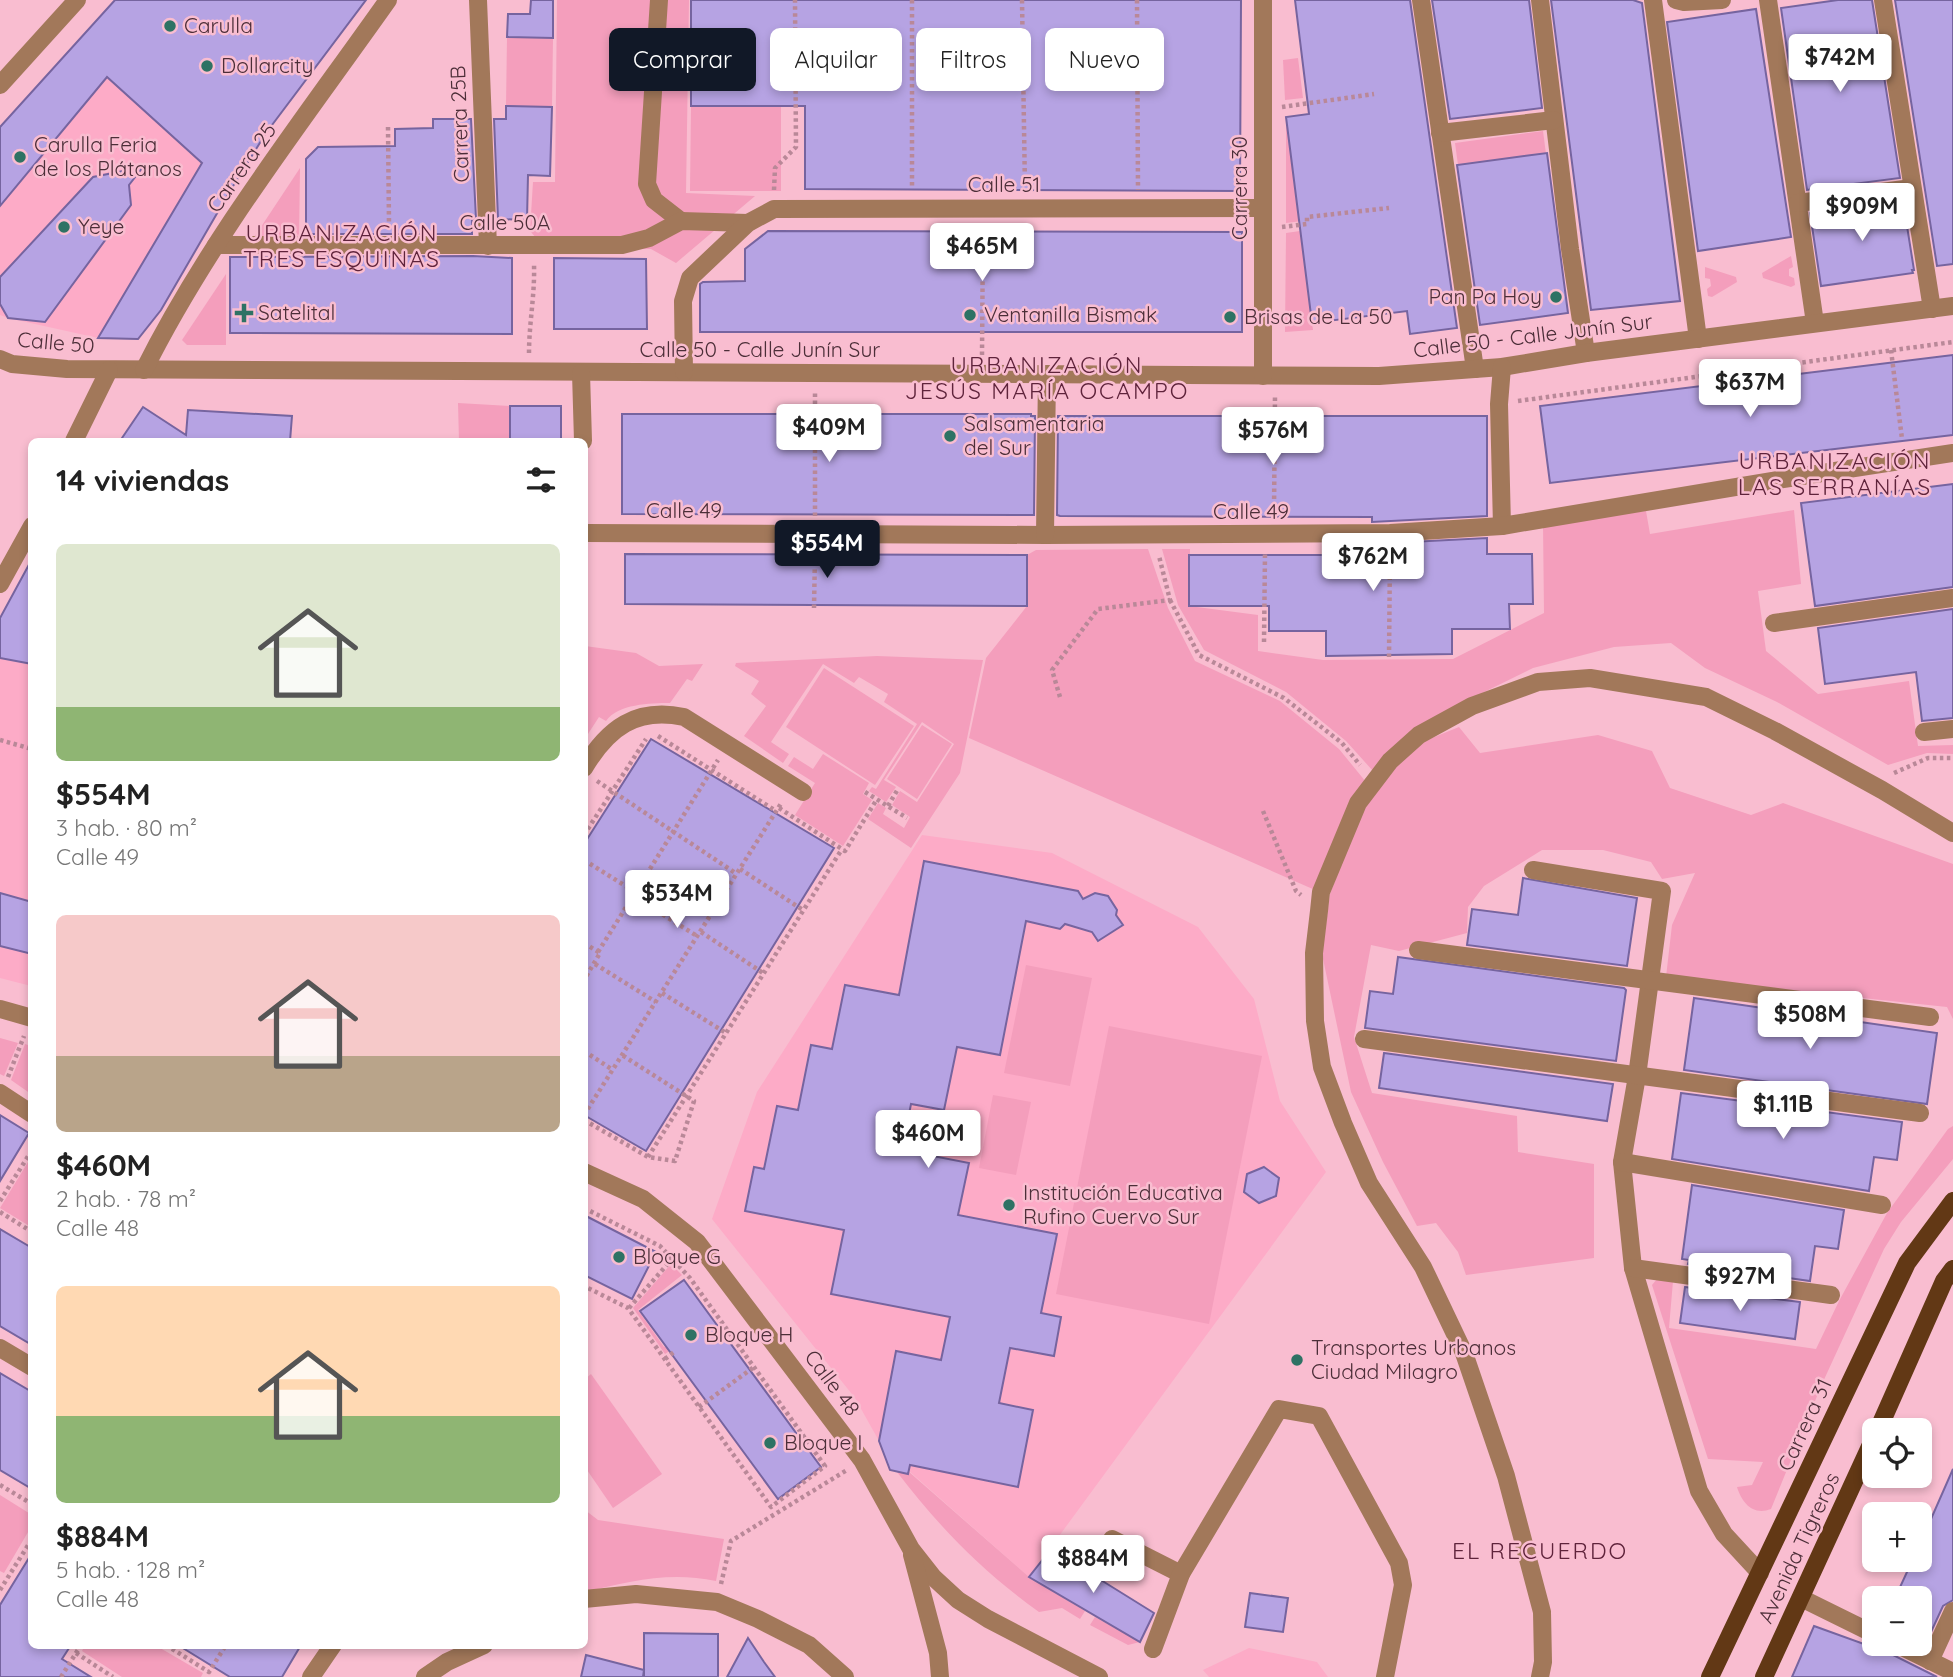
<!DOCTYPE html>
<html lang="es">
<meta charset="utf-8">
<style>
:root{--surface:#fff;--page:#f6f6f6;--text:#222;--muted:#767676;--accent:#111827}
body{margin:0;font-family:Quicksand,sans-serif;background:var(--page);color:var(--text);height:100vh;display:flex;flex-direction:column;font-size:26px;white-space:nowrap}
*{box-sizing:border-box;margin:0}
p{font-size:23px;color:var(--muted)}
.icon{flex:none;width:38px;height:38px;fill:none;stroke:currentColor;stroke-width:2;stroke-linecap:round;stroke-linejoin:round}
.map{position:relative;flex:1;overflow:hidden}
.sheet{position:absolute;left:28px;top:438px;width:560px;height:1211px;display:flex;flex-direction:column;background:var(--surface);border-radius:10px;box-shadow:0 4px 10px #0003}
.sheet>*{flex:none}
.guide{position:absolute;left:609px;top:28px;width:665px;height:63px;display:flex;gap:14px}
.tools{position:absolute;left:1862px;top:1418px;display:grid;gap:14px}
.tools a{display:grid;place-items:center;width:70px;height:70px;border-radius:10px;background:var(--surface);box-shadow:0 4px 10px #0003;font-size:35px}
.price{position:absolute;translate:-50% -60px;padding:0 16px;border-radius:7px;background:#fff;color:#222;font-size:23px;line-height:46px;filter:drop-shadow(0 2px 4px #0008)}
.price::after{content:'';position:absolute;left:50%;top:42px;width:21px;height:16px;margin-left:-10px;background:inherit;clip-path:polygon(0 0,100% 0,50% 100%)}
.price.on{background:var(--accent);color:#fff}
ul{padding:0;list-style:none}
li{display:grid;align-content:center;gap:14px;height:371px;padding:0 28px}
li span{display:grid;place-items:center;height:217px;border-radius:10px;color:#555}
li>.icon{margin-inline-start:auto}
span .icon{width:126px;height:126px;fill:#fffc;stroke-width:1}
li b{font-size:30px}
h2{display:flex;justify-content:space-between;align-items:center;height:84px;padding:0 28px;font-size:30px}
.tag{padding:0 24px;border-radius:10px;background:var(--surface);box-shadow:0 4px 10px #0003;font-size:24px;line-height:63px}
.tag.on{background:var(--accent);color:#fff}
.map>svg:first-child{display:block}
.built{fill:#fdabc7}
.green{fill:#f49ebc}
.building{fill:#b6a3e3;stroke:#76649f;stroke-width:2}
.lines{fill:none;stroke-linecap:round;stroke-linejoin:round}
.path{stroke:#b98898;stroke-width:4.5;stroke-dasharray:3.5 3.5;stroke-linecap:butt}
.minor{stroke:#a2785a;stroke-width:18}
.major{stroke:#623815;stroke-width:18}
.poi-dot{fill:#2e7264;stroke:#f9bdd0;stroke-width:2.5}
.labels{text-anchor:middle;stroke-width:5;stroke-linejoin:round;paint-order:stroke}
.poi-label{font-size:21px;fill:#4c2e38;stroke:#f9bdd0;text-anchor:start}
.street-label{font-size:21px;fill:#4c2e38;stroke:#f9bdd0}
.neighbourhood-label{font-size:23px;letter-spacing:2px;fill:#5f233b;stroke:#f9bdd0}
</style>
<div class="map">
<svg width="1953" height="1677" viewBox="0 0 1953 1677">
<rect width="100%" height="100%" fill="#f9bdd0"/>
<g class="built">
<path d="M115,0h203l-220,338 -90,-20 -8,-3v-188z"/>
<path d="M0,658l31,6v322l-31,-8z"/>
<path d="M922,835l130,18 146,74 56,72 26,102 46,71 -297,405 -120,-106 -1,2 -18,-3 -11,-29 -24,-43 -143,-179 45,-127z"/>
<path d="M1249,1648l68,14 11,15h-119l-6,-7z"/>
</g>
<g class="green">
<path d="M557,0h132l-3,193 69,3 -79,67 -25,-14 -106,-1 -15,-17 3,-49h22z"/>
<path d="M507,37l46,1 -1,69 -46,-1z"/>
<path d="M1298,58l5,40 -18,2 -2,-40z"/>
<path d="M691,106h90v85h-91z"/>
<path d="M1286,117l11,91 5,3v10l-16,2z"/>
<path d="M1543,131l3,23 -88,11 -3,-22z"/>
<path d="M300,168l-1,70 -41,1 -3,-3z"/>
<path d="M1300,231l13,99 -28,2 1,-99z"/>
<path d="M1791,256l2,11 -4,2v7l5,2 1,7 -4,2 -28,-9 -1,-5z"/>
<path d="M1705,267l31,10 1,5 -25,15 -4,-1 -1,-7 4,-3 -1,-7 -5,-1z"/>
<path d="M226,274v71h-39l-5,-5z"/>
<path d="M458,403l52,3v35h-51z"/>
<path d="M1794,510l7,74 -43,7 8,60 52,43 91,-13 9,65 35,-1v9l-26,-1 -39,12 -111,-63 -72,-34 -34,-25 -57,4 -81,21 -63,31 -97,72 -27,-30 -60,-49 -82,-42 -26,-45 -16,-56h28l-1,57 69,9v36l65,9 130,-1 91,-46 -1,-89 103,-13 4,23z"/>
<path d="M1148,549l20,59 27,53 85,40 59,48 27,33 -51,108 -346,-152 17,-80 41,-52v-51l9,-5z"/>
<path d="M585,646l51,7 23,13 44,-2 -11,17 -5,-2 -17,24c-20,0 -52,1 -64,18l-7,-4 -13,20 -2,-1z"/>
<path d="M877,656l106,4 -23,113 -49,75 -43,-29 10,-16 8,5 -3,6 21,14 6,-11 -18,-12 8,-14 17,11 37,-58 -32,-22 -38,58 12,7 -10,15 -17,-11 3,-4 4,2 41,-65 -33,-22 4,-8 -29,-17 -5,6 -31,-19 -52,78 18,12 -6,9 -39,-27 22,-30 -15,-12 8,-13 -24,-15 1,-3z"/>
<path d="M824,668l90,58 -39,59 -89,-58z"/>
<path d="M922,725l30,19 -35,55 -30,-20z"/>
<path d="M1459,727l21,26 118,-18 54,16 18,37 81,27 32,-12 170,61v155l-6,-12 -281,-30 6,-52 23,-52 -33,6 -11,-17 -48,-12h-61l-58,36 -16,21 -1,26 -68,18 -28,-6 -17,92 18,56 145,23 1,36 76,12v94l-128,17 -8,-23 -22,-29 -19,3 -34,-64 -32,-70 -29,-138 8,-60 32,-84 34,-45 26,-23z"/>
<path d="M823,754l46,29 -6,11 9,6 -29,46 -48,-31 20,-32 -27,-17 6,-9 19,12z"/>
<path d="M1026,965l66,13 -22,108 -66,-13z"/>
<path d="M1109,1026l153,30 -53,268 -153,-30z"/>
<path d="M0,1038l18,5 -14,33 -4,-2z"/>
<path d="M25,1044l6,2v48l-20,-14z"/>
<path d="M993,1095l38,7 -15,73 -37,-7z"/>
<path d="M1953,1126v33l-52,63 -17,27 -62,135 -51,125c-18,7 -29,-6 -34,-22l15,-2 11,-23 -55,-3 -56,-174 5,-6 16,2 -4,47 147,21 23,-48 48,-88 61,-84z"/>
<path d="M31,1157v70l-31,-19z"/>
<path d="M671,1264l11,11 -44,35 26,37 10,-6 3,5 -12,8 -32,-46z"/>
<path d="M591,1374l71,100 -49,34 -28,-41v-88z"/>
<path d="M908,1471l121,106 56,34 -5,8 -18,-11 -23,4c-57,-41 -99,-84 -142,-140l10,1z"/>
<path d="M0,1495l32,20 -1,12 -27,46 -4,-2z"/>
<path d="M585,1510l13,10 126,19 -8,42c-46,-10 -87,0 -131,11z"/>
<path d="M1095,1617l45,25 -12,3 -38,-20z"/>
<path d="M85,1645h70l48,28 -2,4h-79l-40,-26z"/>
</g>
<g class="building">
<path d="M115,0h251l-100,133 -36,58 -69,119 -23,29 -40,-1 104,-175 -95,-86 -107,129v-79z"/>
<path d="M531,0h22v38l-46,-1 1,-23h22z"/>
<path d="M691,0h550l-1,191 -435,-2v-83h-114z"/>
<path d="M1295,0h115l47,328 -47,6 -3,-23 -95,12 -26,-206 23,-3z"/>
<path d="M1432,0h97l13,108 -92,11z"/>
<path d="M1551,0h82l9,3 38,298 -89,9z"/>
<path d="M1838,0h34l28,178 -93,12 -26,-182z"/>
<path d="M1895,0h58v264l-16,2z"/>
<path d="M1756,9l35,228 -93,14 -31,-229z"/>
<path d="M506,106l46,1 -2,69 -22,-1 -1,45 -29,-1 -4,-100h12z"/>
<path d="M433,119h38l5,100h-4v15h-166v-75l12,-12 77,-1v-17l38,-1z"/>
<path d="M1547,153l21,160 -88,12 -23,-160z"/>
<path d="M143,167l-14,18 2,20 -86,117 -37,-4 -8,-14v-27l93,-100z"/>
<path d="M1903,201l11,69h-2l1,3 -92,13 -11,-73z"/>
<path d="M768,231l474,1v100h-542v-48l3,-2 42,-1v-32z"/>
<path d="M473,256l39,2v76l-282,-1v-76z"/>
<path d="M554,258l92,1 1,70h-93z"/>
<path d="M1953,355v80l-403,48 -10,-77z"/>
<rect x="510" y="406" width="51" height="35"/>
<path d="M143,407l43,28 2,-25 104,6 -2,25h-170z"/>
<path d="M622,414h409v2h4l-1,99 -412,-1z"/>
<path d="M1058,416h429v100l-115,6v-5l-312,-1 -3,-1z"/>
<path d="M1953,484v103l-138,19 -14,-103z"/>
<path d="M1487,538v16h45l1,50h-24l1,25h-58v25l-126,2v-25h-57v-25h-80v-51h183v-11z"/>
<path d="M625,554l402,1v51l-402,-2z"/>
<path d="M32,559v105l-32,-6v-40z"/>
<path d="M1953,609v109l-31,3 -6,-49 -91,12 -7,-56z"/>
<path d="M651,739l183,109 -188,303 -62,-36v-271z"/>
<path d="M924,861l154,30 5,8 12,-6 13,3 9,14 -1,5 7,10 -25,16 -6,-9 -27,-8 -5,5 -34,-8 -26,134 -43,-8 -13,63 -33,-6 -9,46 67,13 -11,52 99,19 -16,79 20,4 -7,39 -44,-8 -11,55 34,7 -15,77 -108,-22 -2,9 -18,-4 -11,-29 17,-90 45,9 9,-43 -119,-23 13,-64 -99,-19 9,-44 10,2 13,-63 21,4 13,-65 21,4 13,-64 54,10z"/>
<path d="M1523,878l114,20 -10,68 -160,-21 5,-36 46,6z"/>
<path d="M0,893l32,9v52l-32,-8z"/>
<path d="M1398,957l226,31 2,2 -10,71 -251,-33 5,-37 23,3z"/>
<path d="M1694,998l243,35 -10,71 -243,-34z"/>
<path d="M1384,1053l229,31 -6,37 -228,-33z"/>
<path d="M1681,1093l221,29 -5,38 -23,-3 -5,34 -197,-32z"/>
<path d="M0,1115l29,18 -29,48z"/>
<path d="M1264,1167l15,11 -3,18 -17,7 -15,-11 3,-18z"/>
<path d="M1692,1185l152,25 -6,39 -23,-3 -5,35 -122,-17 1,-4 -7,-1z"/>
<path d="M584,1215l72,37 -24,47 -48,-24z"/>
<path d="M0,1229l32,19v97l-32,-19z"/>
<path d="M684,1280l137,187 -43,32 -138,-188z"/>
<path d="M1685,1287l115,15 -5,37 -115,-16z"/>
<path d="M0,1373l32,19v97l-32,-19z"/>
<path d="M1953,1469v131l-10,6 -18,39 -5,-2v-45h-25l18,-39h7v-15z"/>
<path d="M1051,1549l103,64 -14,29 -111,-65z"/>
<path d="M32,1553v92h39l-9,14 29,18h-91v-72z"/>
<path d="M1250,1593l38,5 -5,34 -38,-5z"/>
<path d="M1814,1626l58,21 11,-4 6,10 48,24h-145z"/>
<path d="M644,1633l74,1v43h-74z"/>
<path d="M748,1638l16,24 11,15h-48z"/>
<path d="M178,1645h123l-19,32h-52z"/>
<path d="M586,1655l58,15 -1,7h-62z"/>
</g>
<g class="lines">
<g class="path">
<path d="M912,0v189"/>
<path d="M1022,0l3,190"/>
<path d="M1137,0l1,190"/>
<path d="M1282,107l92,-13"/>
<path d="M388,127l1,97"/>
<path d="M774,190l1,-22 21,-21 -1,-147"/>
<path d="M1282,227l25,-3v-7l82,-9"/>
<path d="M1891,350l11,89"/>
<path d="M529,353c0,-30 6,-58 5,-89"/>
<path d="M982,355l1,-128"/>
<path d="M1518,401l435,-59"/>
<path d="M1274,513l1,-118"/>
<path d="M815,516v-124"/>
<path d="M1170,600l29,55 85,43 58,45 18,22"/>
<path d="M814,608l1,-55"/>
<path d="M1264,642l1,-89"/>
<path d="M1389,657l1,-105"/>
<path d="M1060,697l-8,-27 46,-61 72,-9 -11,-44"/>
<path d="M658,736l118,75"/>
<path d="M0,740l32,9"/>
<path d="M1894,773l34,-15h25"/>
<path d="M597,781l140,93"/>
<path d="M865,792l42,26"/>
<path d="M888,806l10,-17"/>
<path d="M779,808l66,43 32,-52"/>
<path d="M1263,811l33,80 5,4"/>
<path d="M584,835l62,-96"/>
<path d="M584,860l51,32"/>
<path d="M740,869l63,41"/>
<path d="M633,896l64,40"/>
<path d="M701,932l62,41"/>
<path d="M584,943l16,10 -16,27"/>
<path d="M598,952l120,-192"/>
<path d="M595,964l61,38"/>
<path d="M662,993l64,40"/>
<path d="M584,1051l29,19"/>
<path d="M8,1077l16,-41"/>
<path d="M584,1115l198,-313"/>
<path d="M584,1120l64,37 27,4 19,-60 -72,-46"/>
<path d="M648,1157l194,-308"/>
<path d="M0,1201l32,-51"/>
<path d="M584,1208l76,38 30,32 135,188 -54,41 -143,-199 -44,-22"/>
<path d="M0,1212l32,20"/>
<path d="M629,1308l43,-49"/>
<path d="M665,1359l9,-7"/>
<path d="M699,1407l55,-40"/>
<path d="M0,1485l32,19"/>
<path d="M721,1584l10,-43 116,-71"/>
<path d="M0,1590l32,-51"/>
<path d="M166,1645l43,27 17,-27"/>
<path d="M76,1653l37,24"/>
<path d="M61,1677l20,-32"/>
</g>
<g class="minor">
<path d="M478,0l10,246"/>
<path d="M659,0l-12,184 7,16 27,21"/>
<path d="M1421,0l54,369"/>
<path d="M1540,0l30,249 16,104"/>
<path d="M1653,0l45,339"/>
<path d="M1676,0l8,2 38,-2"/>
<path d="M1768,0l47,323"/>
<path d="M1883,0l49,309"/>
<path d="M0,85l77,-85"/>
<path d="M1440,133l114,-13"/>
<path d="M1798,203l114,-15"/>
<path d="M216,245h406l27,-7 32,-17 67,2"/>
<path d="M0,359l12,5 55,5 1312,7 123,-9 84,-14 367,-47"/>
<path d="M1502,367l-3,37 3,122"/>
<path d="M144,370c65,-130 160,-251 244,-370"/>
<path d="M684,372l-1,-71 7,-23 58,-55 26,-14 489,-1"/>
<path d="M581,373l2,68"/>
<path d="M1263,376v-376"/>
<path d="M74,441l35,-71"/>
<path d="M585,533l460,2 345,-2 112,-7 294,-49 157,-24"/>
<path d="M1045,535l2,-161"/>
<path d="M0,584l32,-58"/>
<path d="M1774,623l179,-25"/>
<path d="M1924,732l29,-3"/>
<path d="M584,768c24,-40 52,-61 100,-51l119,75"/>
<path d="M1533,870l129,21 -25,185 -15,86 11,106 66,223 25,43 36,39"/>
<path d="M1418,950l512,67"/>
<path d="M0,1009l32,9"/>
<path d="M1364,1039l556,74"/>
<path d="M0,1093l32,21"/>
<path d="M1622,1162l260,43"/>
<path d="M584,1172l59,27 54,43 165,218 49,89 22,28 25,23 30,19 111,58"/>
<path d="M1633,1268l198,27"/>
<path d="M0,1348l32,19"/>
<path d="M1112,1539l69,35"/>
<path d="M912,1555l26,98 2,24"/>
<path d="M1801,1598l73,36"/>
<path d="M584,1599l52,-5 81,8 41,17 51,26 36,32"/>
<path d="M1894,1643l59,29"/>
<path d="M1153,1649l28,-75 98,-165 40,7 80,147 4,22 -18,92"/>
<path d="M1930,1661l23,-50"/>
<path d="M311,1677l22,-32"/>
<path d="M425,1677l22,-15 37,-17"/>
<path d="M1540,1677l3,-15 -1,-50 -36,-136 -42,-123 -41,-86 -54,-84 -26,-60 -21,-56 -7,-46 -1,-68 5,-42 2,-19 37,-89 32,-42 29,-26 53,-29 66,-24 52,-4 116,19 69,34 107,59 71,43"/>
</g>
<g class="major">
<path d="M1878,1430l66,-149 9,-12"/>
<path d="M1710,1677l197,-414 46,-62"/>
<path d="M1764,1677l110,-239"/>
</g>
</g>
<g class="poi-dot">
<circle cx="170" cy="26" r="7"/>
<circle cx="207" cy="66" r="7"/>
<circle cx="20" cy="157" r="7"/>
<circle cx="64" cy="227" r="7"/>
<circle cx="1556" cy="297" r="7"/>
<path d="M240.5 302.5h7v7h7v7h-7v7h-7v-7h-7v-7h7z"/>
<circle cx="970" cy="315" r="7"/>
<circle cx="1230" cy="317" r="7"/>
<circle cx="950" cy="436" r="7"/>
<circle cx="1009" cy="1205" r="7"/>
<circle cx="619" cy="1257" r="7"/>
<circle cx="691" cy="1335" r="7"/>
<circle cx="1297" cy="1360" r="7"/>
<circle cx="770" cy="1443" r="7"/>
</g>
<g class="labels">
<g class="poi-label">
<text x="184" y="33">Carulla</text>
<text x="221" y="73">Dollarcity</text>
<text x="34" y="152">Carulla Feria<tspan x="34" dy="24">de los Plátanos</tspan></text>
<text x="78" y="234">Yeye</text>
<text x="1542" y="304" text-anchor="end">Pan Pa Hoy</text>
<text x="258" y="320">Satelital</text>
<text x="984" y="322">Ventanilla Bismak</text>
<text x="1244" y="324">Brisas de La 50</text>
<text x="964" y="431">Salsamentaria<tspan x="964" dy="24">del Sur</tspan></text>
<text x="1023" y="1200">Institución Educativa<tspan x="1023" dy="24">Rufino Cuervo Sur</tspan></text>
<text x="633" y="1264">Bloque G</text>
<text x="705" y="1342">Bloque H</text>
<text x="1311" y="1355">Transportes Urbanos<tspan x="1311" dy="24">Ciudad Milagro</tspan></text>
<text x="784" y="1450">Bloque I</text>
</g>
<g class="street-label">
<text transform="translate(460 124) rotate(-92)" y="7">Carrera 25B</text>
<text transform="translate(242 168) rotate(-55)" y="7">Carrera 25</text>
<text x="1004" y="192">Calle 51</text>
<text transform="translate(1240 188) rotate(-90)" y="7">Carrera 30</text>
<text x="505" y="230">Calle 50A</text>
<text transform="translate(1533 336) rotate(-7)" y="7">Calle 50 - Calle Junín Sur</text>
<text transform="translate(56 343) rotate(5)" y="7">Calle 50</text>
<text x="760" y="357">Calle 50 - Calle Junín Sur</text>
<text x="684" y="518">Calle 49</text>
<text x="1251" y="519">Calle 49</text>
<text transform="translate(832 1383) rotate(53)" y="7">Calle 48</text>
<text transform="translate(1805 1425) rotate(-65)" y="7">Carrera 31</text>
<text transform="translate(1799 1548) rotate(-65)" y="7">Avenida Tigreros</text>
</g>
<g class="neighbourhood-label">
<text x="342" y="241">URBANIZACIÓN<tspan x="342" dy="26">TRES ESQUINAS</tspan></text>
<text x="1047" y="373">URBANIZACIÓN<tspan x="1047" dy="26">JESÚS MARÍA OCAMPO</tspan></text>
<text x="1835" y="469">URBANIZACIÓN<tspan x="1835" dy="26">LAS SERRANÍAS</tspan></text>
<text x="1540" y="1559">EL RECUERDO</text>
</g>
</g>
</svg>
<div class="tools">
<a><svg class="icon" aria-label="locate" viewBox="0 0 24 24"><circle cx="12" cy="12" r="6"/><path d="M12 2v4M12 18v4M2 12h4M18 12h4"/></svg></a>
<a>+</a>
<a>−</a>
</div>
<b class="price" style="left:1840px;top:94px">$742M</b>
<b class="price" style="left:1862px;top:243px">$909M</b>
<b class="price" style="left:982px;top:283px">$465M</b>
<b class="price" style="left:1750px;top:419px">$637M</b>
<b class="price" style="left:829px;top:464px">$409M</b>
<b class="price" style="left:1273px;top:467px">$576M</b>
<b class="price on" style="left:827px;top:580px">$554M</b>
<b class="price" style="left:1373px;top:593px">$762M</b>
<b class="price" style="left:677px;top:930px">$534M</b>
<b class="price" style="left:1810px;top:1051px">$508M</b>
<b class="price" style="left:1783px;top:1141px">$1.11B</b>
<b class="price" style="left:928px;top:1170px">$460M</b>
<b class="price" style="left:1740px;top:1313px">$927M</b>
<b class="price" style="left:1093px;top:1595px">$884M</b>
<div class="guide">
<a class="tag on">Comprar</a>
<a class="tag">Alquilar</a>
<a class="tag">Filtros</a>
<a class="tag">Nuevo</a>
</div>
<section class="sheet">
<h2>14 viviendas<svg class="icon" aria-label="filters" viewBox="0 0 24 24"><path d="M4 7h16M4 17h16"/><circle cx="9" cy="7" r="2"/><circle cx="15" cy="17" r="2"/></svg></h2>
<ul>
<li><span style="background:linear-gradient(#dfe7d0 75%,#8fb573 0)"><svg class="icon" aria-label="home" viewBox="0 0 24 24"><path d="M3 11l9-7 9 7M6 9v11h12V9"/></svg></span><div><b>$554M</b><p>3 hab. · 80 m²</p><p>Calle 49</p></div></li>
<li><span style="background:linear-gradient(#f6c9c9 65%,#b9a48a 0)"><svg class="icon" aria-label="home" viewBox="0 0 24 24"><path d="M3 11l9-7 9 7M6 9v11h12V9"/></svg></span><div><b>$460M</b><p>2 hab. · 78 m²</p><p>Calle 48</p></div></li>
<li><span style="background:linear-gradient(#ffd9b3 60%,#8fb573 0)"><svg class="icon" aria-label="home" viewBox="0 0 24 24"><path d="M3 11l9-7 9 7M6 9v11h12V9"/></svg></span><div><b>$884M</b><p>5 hab. · 128 m²</p><p>Calle 48</p></div></li>
</ul>
</section>
</div>
